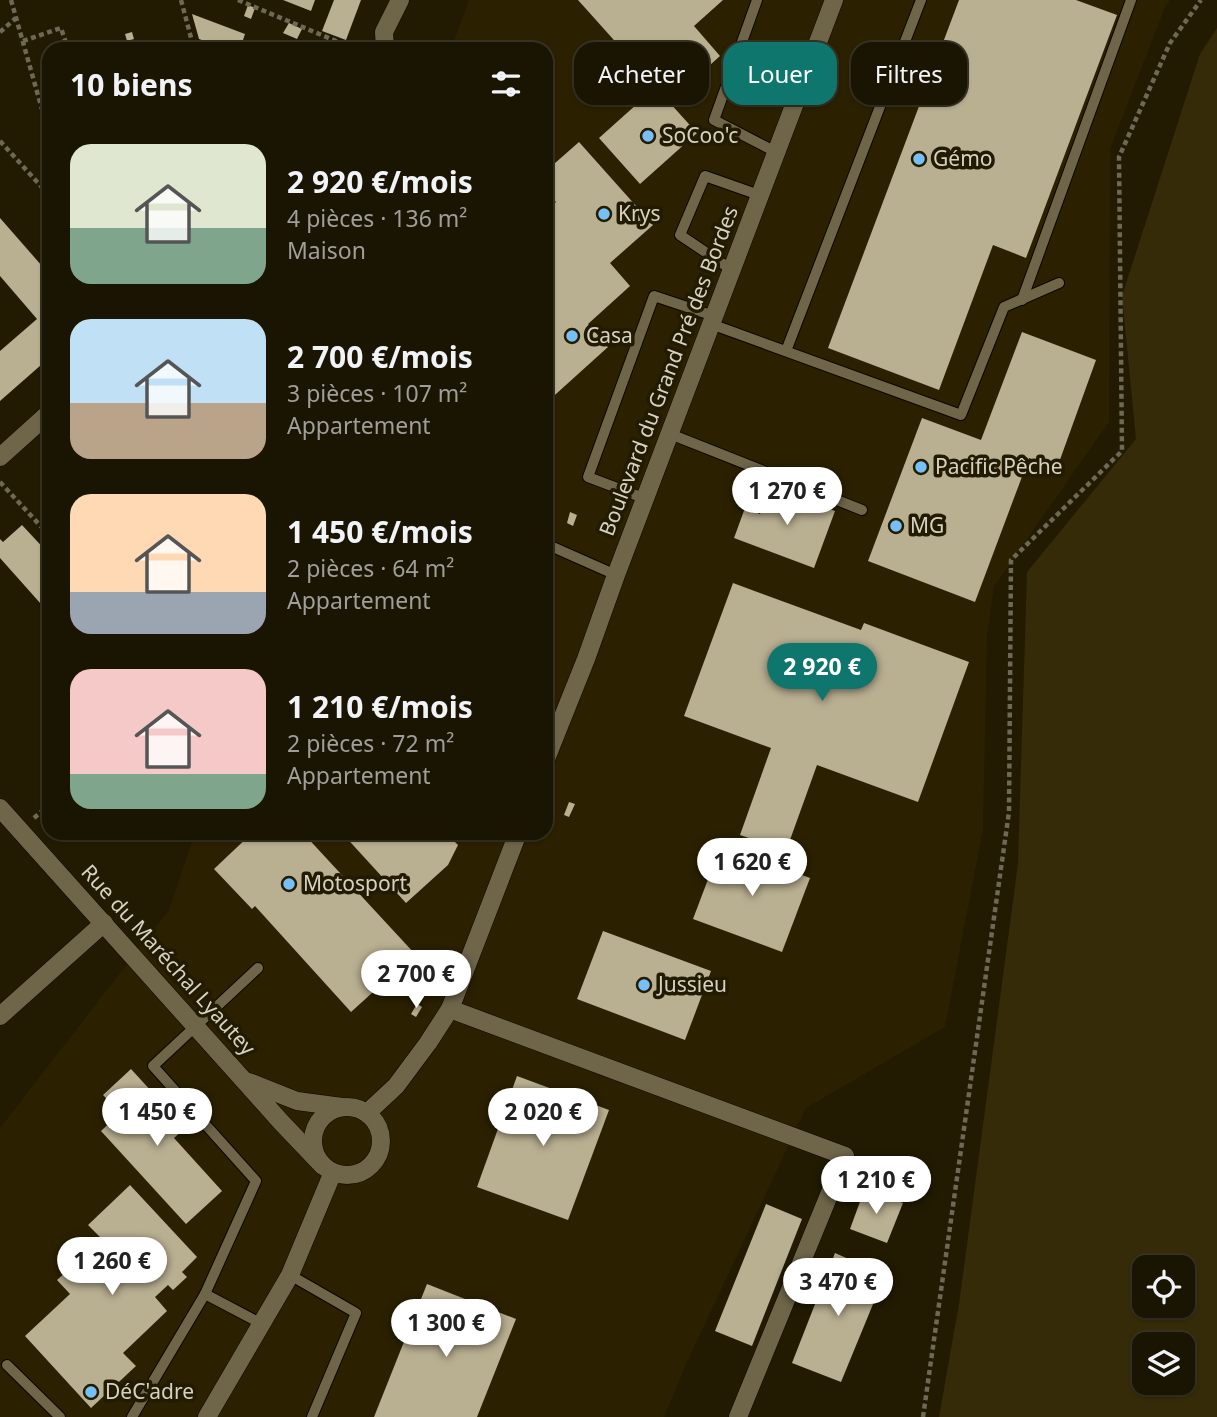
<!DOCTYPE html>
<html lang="fr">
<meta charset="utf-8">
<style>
:root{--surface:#1a1402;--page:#272111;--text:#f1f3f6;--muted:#9f9e99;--line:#383324;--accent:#0f766e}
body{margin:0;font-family:"Noto Sans",sans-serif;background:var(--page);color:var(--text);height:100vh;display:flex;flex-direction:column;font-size:26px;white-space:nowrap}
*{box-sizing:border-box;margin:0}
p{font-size:23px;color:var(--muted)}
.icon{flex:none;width:38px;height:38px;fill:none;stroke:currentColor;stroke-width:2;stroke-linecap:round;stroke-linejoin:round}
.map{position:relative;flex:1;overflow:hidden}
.drawer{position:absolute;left:42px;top:42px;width:511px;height:798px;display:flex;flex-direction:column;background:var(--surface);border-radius:21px;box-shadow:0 2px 5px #0004,0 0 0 2px var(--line)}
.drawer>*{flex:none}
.banner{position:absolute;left:574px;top:42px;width:537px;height:63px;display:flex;gap:14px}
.fabs{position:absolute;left:1132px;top:1255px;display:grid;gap:14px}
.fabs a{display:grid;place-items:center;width:63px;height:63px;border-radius:14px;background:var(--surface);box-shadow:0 2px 5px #0004,0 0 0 2px var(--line);font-size:35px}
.price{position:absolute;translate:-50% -60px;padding:0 16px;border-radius:24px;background:#fff;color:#222;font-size:23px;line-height:46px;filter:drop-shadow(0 2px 4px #0008)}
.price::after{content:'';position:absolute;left:50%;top:42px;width:21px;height:16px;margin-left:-10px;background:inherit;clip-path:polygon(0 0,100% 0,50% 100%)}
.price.current{background:var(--accent);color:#fff}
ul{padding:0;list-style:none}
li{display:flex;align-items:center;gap:21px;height:175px;padding:0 28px}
li span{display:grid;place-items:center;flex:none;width:196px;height:140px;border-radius:21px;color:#555}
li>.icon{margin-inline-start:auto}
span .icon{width:84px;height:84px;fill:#fffc;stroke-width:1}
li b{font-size:30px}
h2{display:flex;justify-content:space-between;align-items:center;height:84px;padding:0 28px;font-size:30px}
.tag{padding:0 24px;border-radius:21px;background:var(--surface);box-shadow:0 2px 5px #0004,0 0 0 2px var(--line);font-size:24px;line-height:63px}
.tag.current{background:var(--accent);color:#fff}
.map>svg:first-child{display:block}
.built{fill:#2b2100}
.green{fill:#352b08;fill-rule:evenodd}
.building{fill:#b9af91}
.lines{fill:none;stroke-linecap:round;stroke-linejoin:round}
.lane-casing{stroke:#0c0500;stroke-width:12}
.street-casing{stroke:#0c0500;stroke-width:19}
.secondary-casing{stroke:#0c0500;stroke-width:19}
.path{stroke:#6e6954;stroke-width:4.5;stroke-dasharray:5 3.5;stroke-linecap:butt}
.lane{stroke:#6f664a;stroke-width:10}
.street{stroke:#6f664a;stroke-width:18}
.secondary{stroke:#6f664a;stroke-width:18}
.poi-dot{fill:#76c0f7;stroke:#221b02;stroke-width:2.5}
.labels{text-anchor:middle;stroke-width:7;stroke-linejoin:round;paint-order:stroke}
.poi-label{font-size:21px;fill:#d6d2c2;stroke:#221b02;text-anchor:start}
.street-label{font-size:21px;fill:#d6d2c2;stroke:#221b02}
</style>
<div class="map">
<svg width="1217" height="1417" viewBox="0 0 1217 1417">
<rect width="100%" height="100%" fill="#221b02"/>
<path class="built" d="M469,0h701l-5,7 -55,142 -1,273 -115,164 -7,50 -4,193 -38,198 -139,81 -119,254 -23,55h-664v-289l169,-218 26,-77h351v-784h-95z"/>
<path class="green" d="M1217,28v1389h-278l20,-113 59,-440 9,-292 109,-133 -14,-143 78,-242zM1144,1267h39v39h-39zM1144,1344h39v38h-39z"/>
<g class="building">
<path d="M283,0h32l-4,11z"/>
<path d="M334,0h27l-15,40 -24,-9z"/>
<path d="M578,0h145l-29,26 26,30 -51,46 28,31 -57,51 -41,-46 57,-51z"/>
<path d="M959,0h117l41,15 -91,243 -33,-13 -54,145 -111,-42z"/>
<path d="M248,5l7,3 -4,11 -7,-3z"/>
<path d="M192,14l53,20 -3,9 17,6h-33l-27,-10z"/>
<path d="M289,23l13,6 -5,10 -14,-6z"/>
<path d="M132,32l2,7 -7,2 -2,-7z"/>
<path d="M135,40l2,7 -8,2 -2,-7z"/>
<path d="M579,142l74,83 -43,38 20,23 -42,38 20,23 -62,56v-192l10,-9 -10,-11v-20z"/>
<path d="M0,218l49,56v43l-7,7 7,8v26l-49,43v-50l37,-32 -37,-43z"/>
<path d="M1022,332l74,28 -39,108 -28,-10 -54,144 -107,-41 54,-143 59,22z"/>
<path d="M770,487l65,24 -21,57 -80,-30 11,-30 15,6z"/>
<path d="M570,512l7,3 -4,11 -6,-3z"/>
<path d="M22,525l27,29v59l-49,-55v-19l3,3z"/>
<path d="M733,583l128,47 3,-7 105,39 -51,140 -101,-37 -31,86 -46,-16 31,-87 -87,-32z"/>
<path d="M569,802l6,2 -6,13 -5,-2z"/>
<path d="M252,833h51l112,121 -64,58 -96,-106 -3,3 -38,-40z"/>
<path d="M342,833h104l12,12 -10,20 -42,38z"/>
<path d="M721,845l89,33 -28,74 -89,-33z"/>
<path d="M603,931l108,40 -26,69 -108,-41z"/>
<path d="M417,1004l5,3 -6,10 -5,-3z"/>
<path d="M131,1069l54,59 -11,10 48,53 -36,33 -85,-93 19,-18 -17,-18z"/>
<path d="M517,1076l92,34 -41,110 -91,-33z"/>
<path d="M130,1185l67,72 -15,15 5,5 -14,13 -5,-5 -13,12 12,14 -44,42 13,13 -45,42 -66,-72 45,-42 -13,-14 45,-41 -14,-14z"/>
<path d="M865,1188l38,15 -16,40 -37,-14z"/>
<path d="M766,1204l36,15 -50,127 -37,-15z"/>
<path d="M835,1253l50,22 -44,107 -49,-19z"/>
<path d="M427,1284l89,35 -39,98h-103z"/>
</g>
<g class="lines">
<defs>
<g id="lane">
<path d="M757,0l-43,120 62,32"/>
<path d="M732,270l-52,-35 25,-59 54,19"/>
<path d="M1022,300l109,-300"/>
<path d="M711,324l250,91 43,-108 55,-24"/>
<path d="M786,351l135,-351"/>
<path d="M670,434l192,76"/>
<path d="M646,499l-58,-22 66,-181 60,20"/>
<path d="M546,544l70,31"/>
<path d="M290,1275l66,38 -44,104"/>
<path d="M205,1294l57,30"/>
<path d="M7,1365l53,52"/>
<path d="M132,1417l73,-123 51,-113 -103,-115 105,-98"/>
</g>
<g id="street">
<path d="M385,49l-1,-17 16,-32"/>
<path d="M0,457l49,-44"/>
<path d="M0,808l281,314 42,44"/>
<path d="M450,1009l395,147 -107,261"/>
<path d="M0,1016l104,-93"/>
<path d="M249,1082l48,19 45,6"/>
</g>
<g id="secondary">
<path d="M546,759l40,-100 30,-84 218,-575"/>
<circle cx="347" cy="1141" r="34"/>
<path d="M367,1113l29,-27 32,-43 22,-34 68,-176"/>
<path d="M207,1417l83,-142 43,-103"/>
</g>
</defs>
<use href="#lane" class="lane-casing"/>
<use href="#street" class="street-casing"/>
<use href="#secondary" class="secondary-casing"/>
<g class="path">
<path d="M11,0l38,134"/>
<path d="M181,0l13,49"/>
<path d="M238,0l117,49"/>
<path d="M0,32l16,-14"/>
<path d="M23,41l38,-13 7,21"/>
<path d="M0,141l49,54"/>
<path d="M0,482l49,53"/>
<path d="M34,818l15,-13"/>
<path d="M923,1417l86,-605 2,-252 111,-109 -3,-294 51,-114 31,-43"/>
</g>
<use href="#lane" class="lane"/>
<use href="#street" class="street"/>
<use href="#secondary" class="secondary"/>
</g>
<g class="poi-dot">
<circle cx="648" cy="136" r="7"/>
<circle cx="919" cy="159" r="7"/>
<circle cx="604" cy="214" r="7"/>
<circle cx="572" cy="336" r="7"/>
<circle cx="921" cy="467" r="7"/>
<circle cx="896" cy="526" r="7"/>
<circle cx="289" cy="884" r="7"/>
<circle cx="644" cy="985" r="7"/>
<circle cx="91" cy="1392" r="7"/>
</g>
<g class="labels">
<g class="poi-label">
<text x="662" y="143">SoCoo'c</text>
<text x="933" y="166">Gémo</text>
<text x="618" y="221">Krys</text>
<text x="586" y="343">Casa</text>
<text x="935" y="474">Pacific Pêche</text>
<text x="910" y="533">MG</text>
<text x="303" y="891">Motosport</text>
<text x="658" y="992">Jussieu</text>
<text x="105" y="1399">DéC'adre</text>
</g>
<g class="street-label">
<text transform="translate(669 371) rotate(-69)" y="7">Boulevard du Grand Pré des Bordes</text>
<text transform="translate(168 960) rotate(48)" y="7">Rue du Maréchal Lyautey</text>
</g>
</g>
</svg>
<div class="fabs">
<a><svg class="icon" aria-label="locate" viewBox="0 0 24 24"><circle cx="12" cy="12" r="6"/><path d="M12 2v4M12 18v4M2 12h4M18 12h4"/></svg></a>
<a><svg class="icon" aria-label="layers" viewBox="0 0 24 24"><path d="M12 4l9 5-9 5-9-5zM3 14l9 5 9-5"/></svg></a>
</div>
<b class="price" style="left:787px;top:527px">1 270 €</b>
<b class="price current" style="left:822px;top:703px">2 920 €</b>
<b class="price" style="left:752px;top:898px">1 620 €</b>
<b class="price" style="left:416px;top:1010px">2 700 €</b>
<b class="price" style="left:157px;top:1148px">1 450 €</b>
<b class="price" style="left:543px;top:1148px">2 020 €</b>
<b class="price" style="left:876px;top:1216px">1 210 €</b>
<b class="price" style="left:112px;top:1297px">1 260 €</b>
<b class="price" style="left:838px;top:1318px">3 470 €</b>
<b class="price" style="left:446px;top:1359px">1 300 €</b>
<div class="banner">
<a class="tag">Acheter</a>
<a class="tag current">Louer</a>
<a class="tag">Filtres</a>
</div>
<section class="drawer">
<h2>10 biens<svg class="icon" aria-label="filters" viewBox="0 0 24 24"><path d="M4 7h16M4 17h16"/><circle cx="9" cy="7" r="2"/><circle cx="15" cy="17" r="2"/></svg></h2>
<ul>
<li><span style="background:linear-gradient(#dfe7d0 60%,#7fa58c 0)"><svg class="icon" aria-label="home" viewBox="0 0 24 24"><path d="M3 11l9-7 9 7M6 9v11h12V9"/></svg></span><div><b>2 920 €/mois</b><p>4 pièces · 136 m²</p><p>Maison</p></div></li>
<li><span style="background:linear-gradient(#bfe0f5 60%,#b9a48a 0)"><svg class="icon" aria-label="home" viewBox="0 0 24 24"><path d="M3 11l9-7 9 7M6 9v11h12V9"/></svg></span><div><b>2 700 €/mois</b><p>3 pièces · 107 m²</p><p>Appartement</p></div></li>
<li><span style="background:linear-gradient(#ffd9b3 70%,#9aa5b1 0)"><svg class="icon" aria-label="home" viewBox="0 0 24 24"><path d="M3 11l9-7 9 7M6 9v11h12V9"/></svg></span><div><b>1 450 €/mois</b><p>2 pièces · 64 m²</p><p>Appartement</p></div></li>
<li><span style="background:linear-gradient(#f6c9c9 75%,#7fa58c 0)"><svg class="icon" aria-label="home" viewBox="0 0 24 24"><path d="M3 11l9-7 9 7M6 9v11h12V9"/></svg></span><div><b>1 210 €/mois</b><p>2 pièces · 72 m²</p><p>Appartement</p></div></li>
</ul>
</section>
</div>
